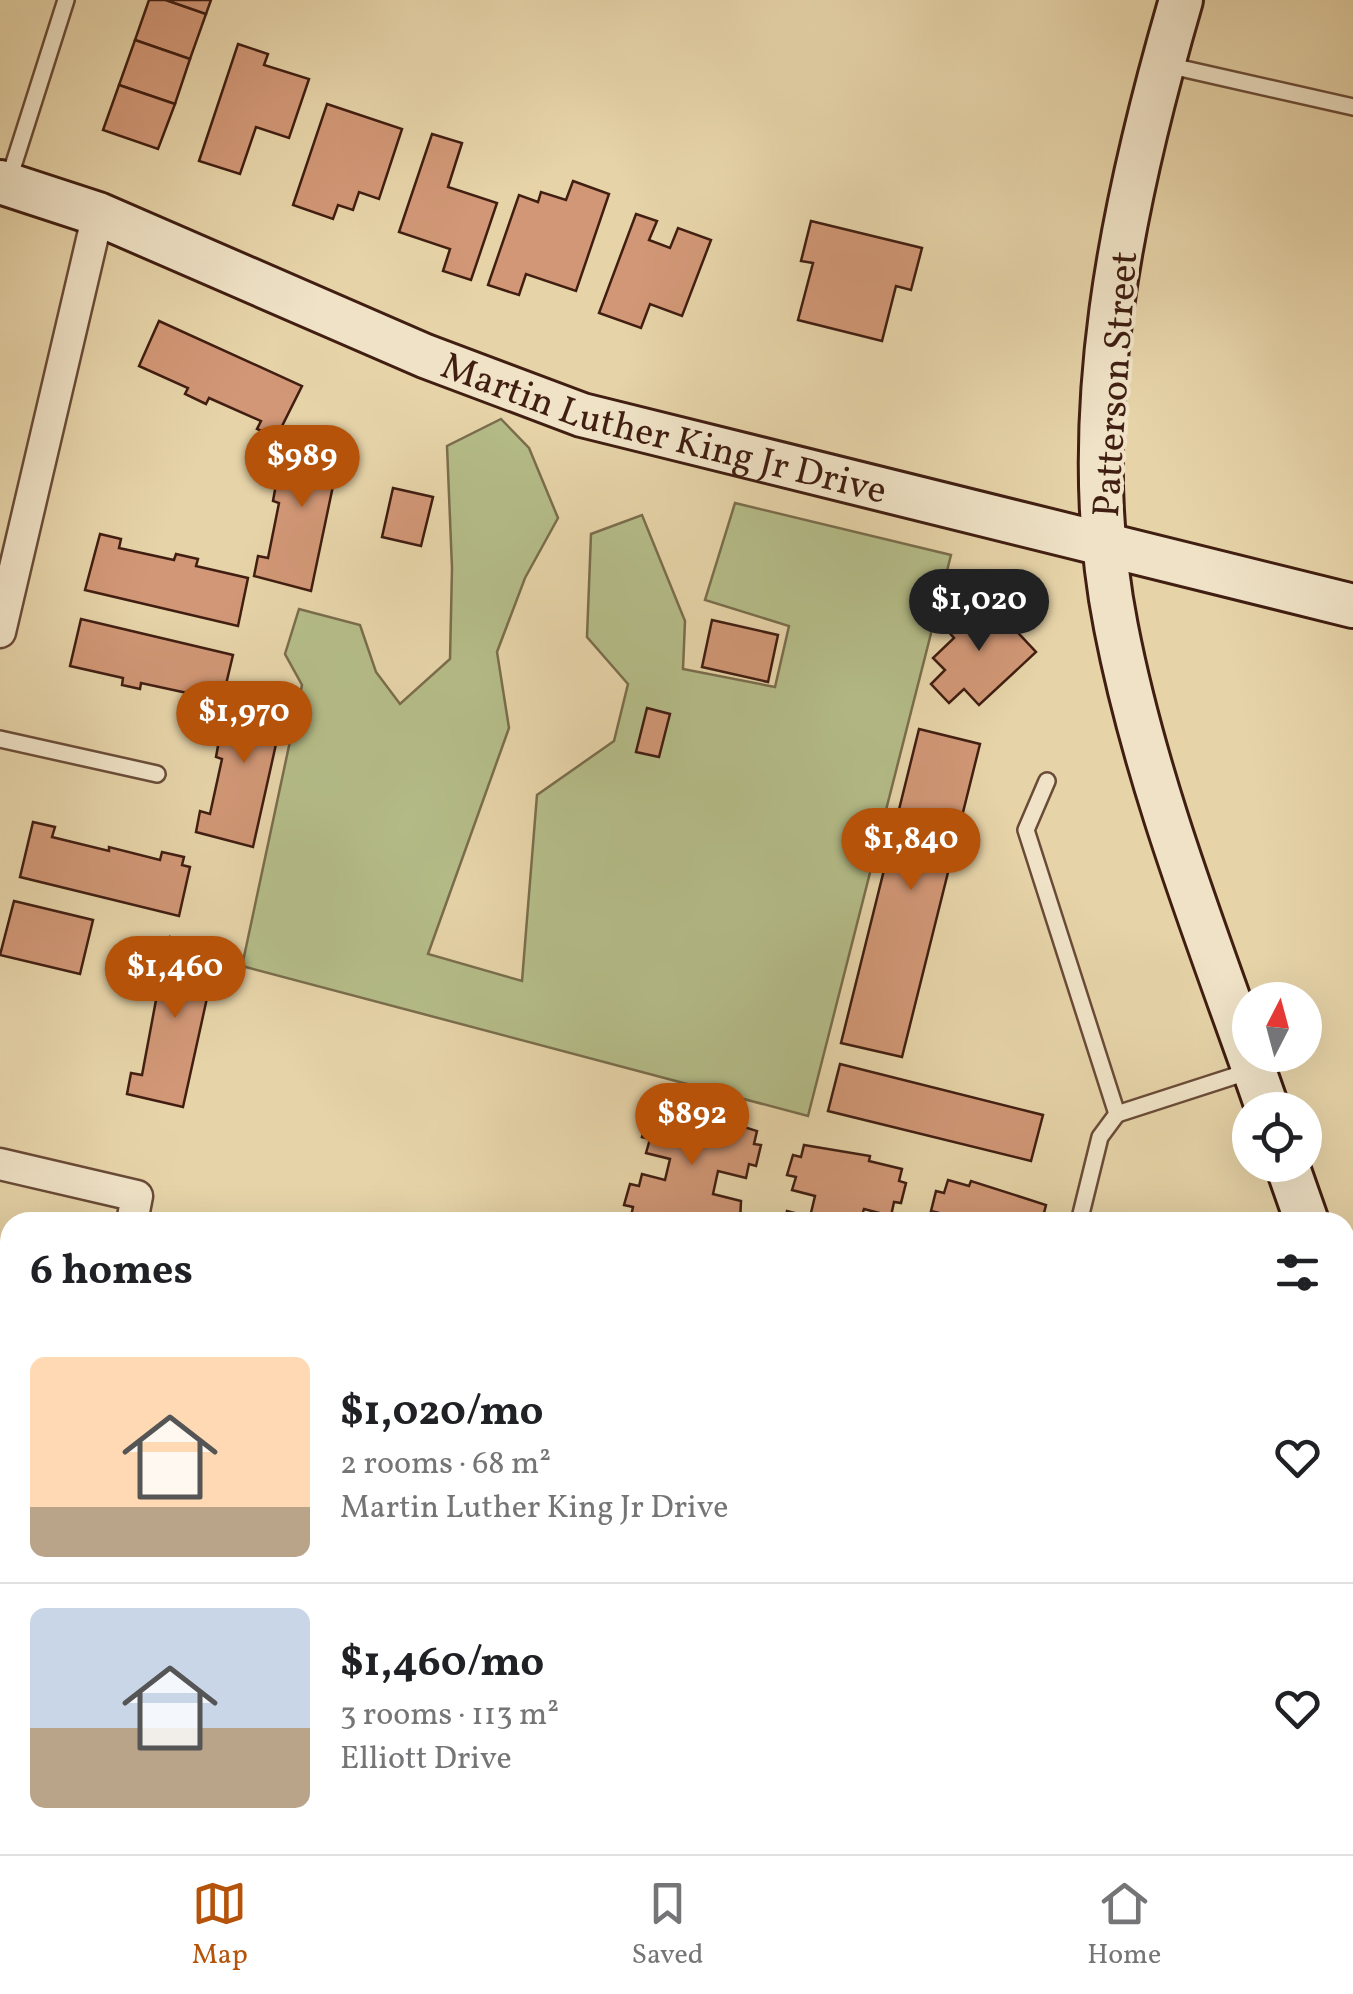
<!DOCTYPE html>
<meta charset="utf-8">
<style>
:root{--surface:#fff;--page:#f2f2f2;--text:#202124;--muted:#757577;--line:#e0e0e0;--accent:#b45309}
body{margin:0;font-family:Vollkorn,serif;background:var(--page);color:var(--text);height:100vh;display:flex;flex-direction:column;font-size:38px;white-space:nowrap}
*{box-sizing:border-box;margin:0}
p{font-size:32px;color:var(--muted)}
.icon{flex:none;width:55px;height:55px;fill:none;stroke:currentColor;stroke-width:2;stroke-linecap:round;stroke-linejoin:round}
.map{position:relative;flex:1;overflow:hidden}
.side{position:absolute;left:0px;top:1212px;width:1355px;height:642px;display:flex;flex-direction:column;background:var(--surface);border-radius:30px 30px 0 0;box-shadow:0 10px 40px #0002}
.side>*{flex:none}
.needle{width:65px;rotate:6deg}
.tools{position:absolute;left:1232px;top:982px;display:grid;gap:20px}
.tools a{display:grid;place-items:center;width:90px;height:90px;border-radius:50%;background:var(--surface);box-shadow:0 10px 40px #0002;font-size:50px}
.price{position:absolute;translate:-50% -85px;padding:0 22px;border-radius:35px;background:var(--accent);color:#fff;font-size:32px;line-height:65px;filter:drop-shadow(0 2px 5px #0008)}
.price::after{content:'';position:absolute;left:50%;top:60px;width:30px;height:22px;margin-left:-15px;background:inherit;clip-path:polygon(0 0,100% 0,50% 100%)}
.price.selected{background:#222;color:#fff}
ul{padding:0;list-style:none}
li{display:flex;align-items:center;gap:30px;height:250px;padding:0 30px}
li+li{border-top:2px solid var(--line)}
li span{display:grid;place-items:center;flex:none;width:280px;height:200px;border-radius:15px;color:#555}
li>.icon{margin-inline-start:auto}
span .icon{width:120px;height:120px;fill:#fffc;stroke-width:1}
li b{font-size:42px}
h2{display:flex;justify-content:space-between;align-items:center;height:120px;padding:0 30px;font-size:42px}
.dock{display:flex;justify-content:space-around;align-items:center;height:140px;border-top:2px solid var(--line);background:var(--surface);font-size:28px;color:var(--muted)}
.dock a{display:grid;justify-items:center;gap:5px}
.dock .selected{color:var(--accent)}
.map>svg:first-child{display:block}
.green{fill:#b4bc88;stroke:#7a6d4c;stroke-width:2.5}
.building{fill:#d19776;stroke:#401e11;stroke-width:2.5}
.lines{fill:none;stroke-linecap:round;stroke-linejoin:round}
.lane-casing{stroke:#6a4b37;stroke-width:20}
.street-casing{stroke:#6a4b37;stroke-width:35}
.secondary-casing{stroke:#401e11;stroke-width:48}
.lane{stroke:#efe2c6;stroke-width:15}
.street{stroke:#efe2c6;stroke-width:30}
.secondary{stroke:#efe2c6;stroke-width:42}
.labels{text-anchor:middle;stroke-width:8;stroke-linejoin:round;paint-order:stroke}
.street-label{font-size:38px;fill:#401e11;stroke:#efe2c6}
</style>
<div class="map">
<svg width="1353" height="1854" viewBox="0 0 1353 1854">
<rect width="100%" height="100%" fill="#e6d3a8"/>
<filter id="stains"><feTurbulence type="fractalNoise" baseFrequency=".002" numOctaves="4"/><feColorMatrix values="0 0 0 0 .2 0 0 0 0 .09 0 0 0 0 .02 0 0 0 .5 -.17"/></filter>
<radialGradient id="worn" r=".72"><stop offset=".6" stop-color="#630" stop-opacity="0"/><stop offset="1" stop-color="#630" stop-opacity=".3"/></radialGradient>
<path class="green" d="M501,419l28,29 29,70 -33,60 -28,74 12,76 -81,226 94,27 15,-186 77,-54 14,-57 -41,-47 4,-103 51,-19 43,106 -2,48 92,18 14,-61 -84,-26 30,-97 216,52 -143,561 -566,-150 60,-281 -17,-31 14,-45 61,16 16,47 24,32 50,-45 2,-91 -5,-122z"/>
<g class="building">
<path d="M149,0h17l40,14 -16,45 -55,-19z"/>
<path d="M166,0h45l-5,14z"/>
<path d="M135,40l55,19 -15,45 -56,-19z"/>
<path d="M238,44l30,10 -4,11 45,14 -20,59 -33,-11 -16,47 -41,-13z"/>
<path d="M119,85l56,19 -17,45 -55,-19z"/>
<path d="M327,104l75,25 -23,70 -20,-7 -6,18 -15,-5 -5,14 -40,-14z"/>
<path d="M432,134l30,9 -14,44 49,16 -26,77 -28,-9 7,-22 -51,-17z"/>
<path d="M573,181l36,13 -33,97 -50,-17 -7,21 -31,-10 31,-90 19,7 3,-10 25,8z"/>
<path d="M636,214l21,7 -8,19 21,8 8,-20 33,12 -29,76 -32,-12 -9,24 -42,-15z"/>
<path d="M811,221l111,27 -11,42 -15,-4 -14,55 -84,-21 15,-57 -12,-2z"/>
<path d="M159,321l143,65 -26,52 -19,-9 4,-8 -52,-23 -3,6 -21,-10 3,-6 -49,-22z"/>
<path d="M294,428l49,10 -32,153 -57,-15 4,-20 10,2 11,-55 -6,-2 4,-22 7,1z"/>
<path d="M393,488l40,9 -12,49 -39,-9z"/>
<path d="M100,534l21,5 -2,9 55,12 2,-6 22,5 -2,7 52,12 -10,48 -153,-36z"/>
<path d="M991,604l45,48 -57,53 -15,-16 -15,14 -18,-19 14,-14 -12,-12 21,-20 -14,-16 18,-17 15,15z"/>
<path d="M81,619l152,36 -11,46 -7,-2 -2,8 -14,-3 2,-8 -60,-13 -1,6 -18,-4 1,-7 -53,-12z"/>
<path d="M712,620l66,15 -10,47 -66,-15z"/>
<path d="M239,684l48,11 -34,152 -57,-15 4,-21 10,3 12,-55 -6,-2 4,-22 7,1z"/>
<path d="M647,708l23,6 -11,43 -23,-5z"/>
<path d="M919,729l61,15 -78,313 -61,-14z"/>
<path d="M33,822l22,5 -3,10 57,14v-4l51,13 2,-8 22,5 -2,8 8,2 -11,49 -159,-39z"/>
<path d="M14,901l79,19 -13,54 -80,-19z"/>
<path d="M170,937l48,11 -35,159 -56,-13 4,-21 11,2 20,-107 -7,-2 5,-22 8,2z"/>
<path d="M840,1064l203,51 -12,46 -203,-50z"/>
<path d="M659,1107l21,5 1,-5 76,24 -3,13 7,1 -5,21 -7,-2 -3,14 -28,-7 -5,23 28,7 -1,21 -110,-1 3,-14 -9,-2 6,-21 9,2 3,-12 23,6 5,-21 -24,-6 4,-14 -8,-2 5,-19 8,2z"/>
<path d="M804,1145l66,11 -1,5 33,8 -3,12 7,2 -5,20 -7,-1 -3,14 -27,-7 -4,13h-76l3,-11 23,6 5,-21 -23,-6 4,-13 -9,-2 6,-20 8,2z"/>
<path d="M948,1180l21,6 2,-5 75,24 -3,12 6,5h-112l2,-9 -8,-2 5,-20 8,2z"/>
<path d="M0,1407l10,2v95l-10,-2z"/>
<path d="M1029,1845h155l20,5 1,-5h41l-2,9h-218z"/>
<path d="M1260,1845h69l-2,9h-30z"/>
</g>
<g class="lines">
<defs>
<g id="lane">
<path d="M1167,65l186,42"/>
<path d="M8,182l58,-182"/>
<path d="M0,739l157,35"/>
<path d="M1047,781l-21,49 91,284 133,-43"/>
<path d="M1079,1222l21,-85 17,-23"/>
<path d="M1345,1447l8,-3"/>
<path d="M1345,1747l8,2"/>
<path d="M619,1845l33,9"/>
</g>
<g id="street">
<path d="M0,632l98,-418"/>
<path d="M0,1164l137,32 -5,26"/>
<path d="M0,1585l10,3"/>
<path d="M0,1803l10,-40"/>
</g>
<g id="secondary">
<path d="M1181,0c-58,199 -106,420 -65,627 32,165 97,324 152,483"/>
<path id="s1" d="M0,182l98,32 327,142 157,59 771,191"/>
<path d="M1287,1165l20,57"/>
<path d="M1345,1333l8,23"/>
</g>
</defs>
<use href="#lane" class="lane-casing"/>
<use href="#street" class="street-casing"/>
<use href="#secondary" class="secondary-casing"/>
<use href="#lane" class="lane"/>
<use href="#street" class="street"/>
<use href="#secondary" class="secondary"/>
</g>
<g class="labels">
<g class="street-label">
<text transform="translate(1114 384) rotate(-86)" y="13">Patterson Street</text>
<text dy="13" stroke="none"><textPath href="#s1" startOffset="710">Martin Luther King Jr Drive</textPath></text>
</g>
</g>
<rect width="100%" height="100%" filter="url(#stains)"/>
<rect width="100%" height="100%" fill="url(#worn)"/>
</svg>
<div class="tools">
<a><svg class="needle" viewBox="-14 -14 28 28"><path d="M0-13l5 13h-10z" fill="#e53935"/><path d="M0 13l5-13h-10z" fill="#757577"/></svg></a>
<a><svg class="icon" aria-label="locate" viewBox="0 0 24 24"><circle cx="12" cy="12" r="6"/><path d="M12 2v4M12 18v4M2 12h4M18 12h4"/></svg></a>
</div>
<b class="price" style="left:302px;top:510px">$989</b>
<b class="price selected" style="left:979px;top:654px">$1,020</b>
<b class="price" style="left:244px;top:766px">$1,970</b>
<b class="price" style="left:911px;top:893px">$1,840</b>
<b class="price" style="left:175px;top:1021px">$1,460</b>
<b class="price" style="left:692px;top:1168px">$892</b>
<section class="side">
<h2>6 homes<svg class="icon" aria-label="filters" viewBox="0 0 24 24"><path d="M4 7h16M4 17h16"/><circle cx="9" cy="7" r="2"/><circle cx="15" cy="17" r="2"/></svg></h2>
<ul>
<li><span style="background:linear-gradient(#ffd9b3 75%,#b9a48a 0)"><svg class="icon" aria-label="home" viewBox="0 0 24 24"><path d="M3 11l9-7 9 7M6 9v11h12V9"/></svg></span><div><b>$1,020/mo</b><p>2 rooms · 68 m²</p><p>Martin Luther King Jr Drive</p></div><svg class="icon" aria-label="heart" viewBox="0 0 24 24"><path d="M12 20l-8-8c-3-5 5-10 8-4 3-6 11-1 8 4z"/></svg></li>
<li><span style="background:linear-gradient(#c9d6e8 60%,#b9a48a 0)"><svg class="icon" aria-label="home" viewBox="0 0 24 24"><path d="M3 11l9-7 9 7M6 9v11h12V9"/></svg></span><div><b>$1,460/mo</b><p>3 rooms · 113 m²</p><p>Elliott Drive</p></div><svg class="icon" aria-label="heart" viewBox="0 0 24 24"><path d="M12 20l-8-8c-3-5 5-10 8-4 3-6 11-1 8 4z"/></svg></li>
</ul>
</section>
</div>
<nav class="dock">
<a class="selected"><svg class="icon" aria-label="map" viewBox="0 0 24 24"><path d="M3 6l6-2 6 2 6-2v14l-6 2-6-2-6 2zM9 4v14M15 6v14"/></svg>Map</a>
<a><svg class="icon" aria-label="saved" viewBox="0 0 24 24"><path d="M7 4h10v16l-5-4-5 4z"/></svg>Saved</a>
<a><svg class="icon" aria-label="home" viewBox="0 0 24 24"><path d="M3 11l9-7 9 7M6 9v11h12V9"/></svg>Home</a>
</nav>
